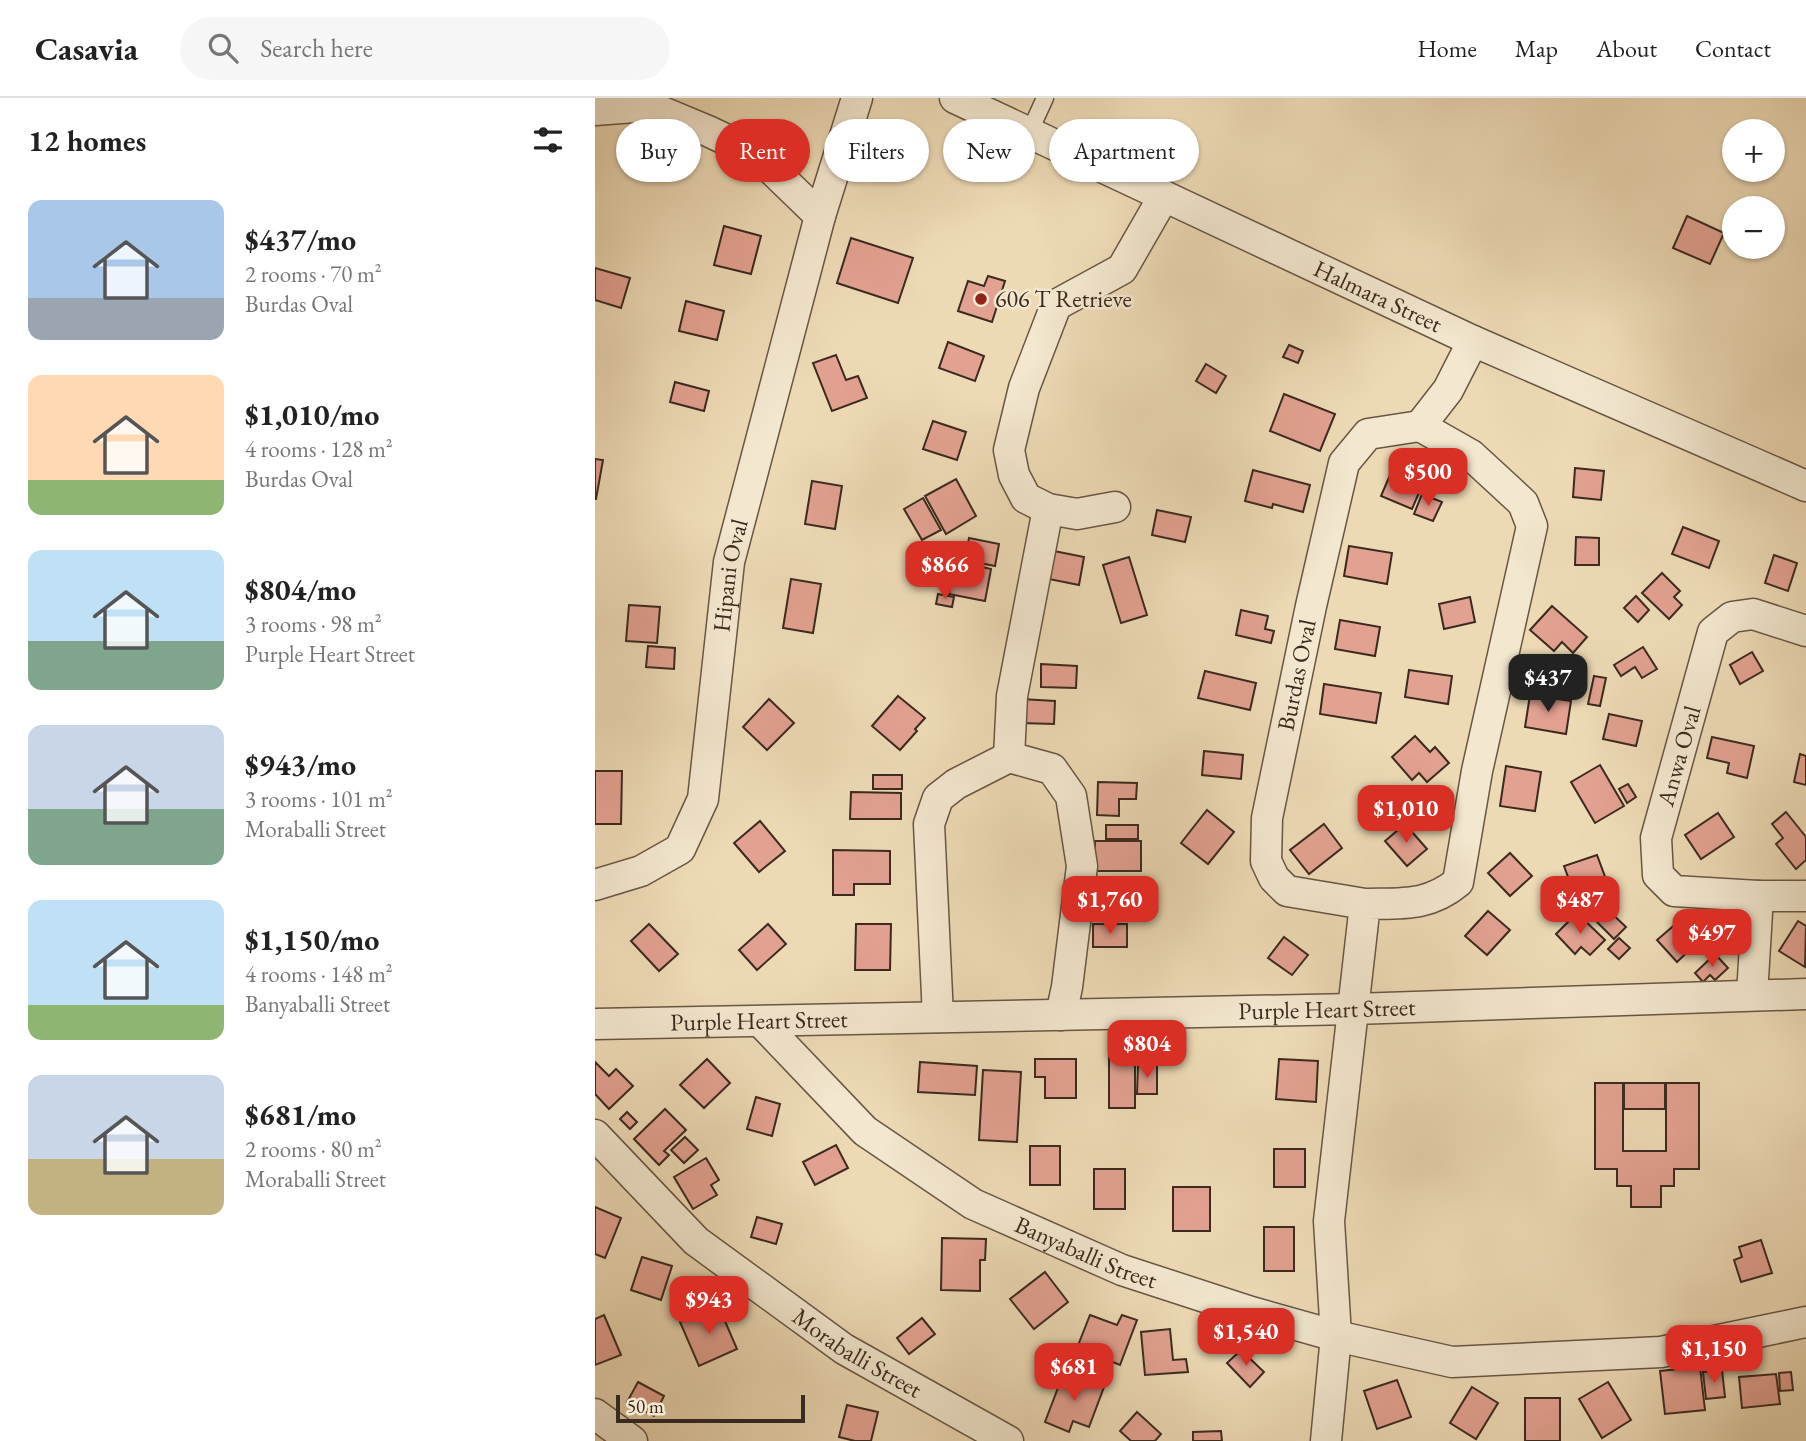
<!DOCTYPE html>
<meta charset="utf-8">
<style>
:root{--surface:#fff;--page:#f6f6f6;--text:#222;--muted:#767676;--line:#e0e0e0;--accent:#d93025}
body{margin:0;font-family:"EB Garamond",serif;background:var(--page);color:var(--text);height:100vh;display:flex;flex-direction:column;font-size:26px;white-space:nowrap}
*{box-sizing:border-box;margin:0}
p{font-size:23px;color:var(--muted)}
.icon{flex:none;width:38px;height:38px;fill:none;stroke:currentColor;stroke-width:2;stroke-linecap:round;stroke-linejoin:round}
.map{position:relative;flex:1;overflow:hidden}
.sheet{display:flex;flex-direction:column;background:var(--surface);width:595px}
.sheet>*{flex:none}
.top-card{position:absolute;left:21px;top:21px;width:665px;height:63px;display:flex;gap:14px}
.fabs{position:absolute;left:1127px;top:21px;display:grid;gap:14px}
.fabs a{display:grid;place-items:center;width:63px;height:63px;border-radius:50%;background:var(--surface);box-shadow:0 2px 5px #0004;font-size:35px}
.scale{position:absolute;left:21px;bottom:18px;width:189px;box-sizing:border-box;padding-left:7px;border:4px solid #3b2a1f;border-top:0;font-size:19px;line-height:24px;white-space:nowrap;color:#3b2a1f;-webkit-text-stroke:5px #f3e7cf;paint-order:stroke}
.price{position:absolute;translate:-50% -60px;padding:0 16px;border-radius:14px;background:var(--accent);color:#fff;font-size:23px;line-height:46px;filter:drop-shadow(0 2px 4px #0008)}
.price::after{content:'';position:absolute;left:50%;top:42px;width:21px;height:16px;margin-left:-10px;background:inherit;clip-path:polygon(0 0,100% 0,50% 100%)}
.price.on{background:#222;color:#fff}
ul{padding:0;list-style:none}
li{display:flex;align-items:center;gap:21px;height:175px;padding:0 28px}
li span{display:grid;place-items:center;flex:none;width:196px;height:140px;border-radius:14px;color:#555}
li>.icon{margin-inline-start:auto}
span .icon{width:84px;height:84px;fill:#fffc;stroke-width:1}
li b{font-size:30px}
h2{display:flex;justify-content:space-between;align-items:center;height:84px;padding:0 28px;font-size:30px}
.tag{padding:0 24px;border-radius:32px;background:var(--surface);box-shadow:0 2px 5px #0004;font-size:24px;line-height:63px}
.tag.on{background:var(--accent);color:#fff}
header{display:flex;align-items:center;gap:42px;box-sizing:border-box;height:98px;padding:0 35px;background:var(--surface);border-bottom:2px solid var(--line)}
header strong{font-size:33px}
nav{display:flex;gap:38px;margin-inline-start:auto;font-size:24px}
.search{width:490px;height:63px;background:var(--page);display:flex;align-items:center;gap:18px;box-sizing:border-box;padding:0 24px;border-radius:38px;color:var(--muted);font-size:26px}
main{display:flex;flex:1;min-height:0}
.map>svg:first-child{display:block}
.building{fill:#e3a191;stroke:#3b2a1f;stroke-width:2}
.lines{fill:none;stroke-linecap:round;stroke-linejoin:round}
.service-casing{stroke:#685644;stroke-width:19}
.minor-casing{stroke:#685644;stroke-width:33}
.service{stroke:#f3e7cf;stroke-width:16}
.minor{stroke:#f3e7cf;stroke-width:30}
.poi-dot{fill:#8f2418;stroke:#f3e7cf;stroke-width:2.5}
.labels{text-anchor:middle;stroke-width:5;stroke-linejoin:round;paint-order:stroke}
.street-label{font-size:24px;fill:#3b2a1f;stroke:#f3e7cf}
.poi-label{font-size:24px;fill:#3b2a1f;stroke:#f3e7cf;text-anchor:start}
</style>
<header>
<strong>Casavia</strong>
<div class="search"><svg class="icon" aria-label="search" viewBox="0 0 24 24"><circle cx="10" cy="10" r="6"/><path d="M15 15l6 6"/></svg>Search here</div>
<nav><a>Home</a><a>Map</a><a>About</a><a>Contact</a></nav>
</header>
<main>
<section class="sheet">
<h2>12 homes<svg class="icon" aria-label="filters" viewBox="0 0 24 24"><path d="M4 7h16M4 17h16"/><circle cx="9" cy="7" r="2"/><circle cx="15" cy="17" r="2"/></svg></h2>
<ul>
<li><span style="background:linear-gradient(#a9c7e8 70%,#9aa5b1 0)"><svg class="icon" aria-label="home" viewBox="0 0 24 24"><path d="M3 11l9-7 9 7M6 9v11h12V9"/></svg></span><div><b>$437/mo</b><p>2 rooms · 70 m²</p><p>Burdas Oval</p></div></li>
<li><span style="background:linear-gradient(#ffd9b3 75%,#8fb573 0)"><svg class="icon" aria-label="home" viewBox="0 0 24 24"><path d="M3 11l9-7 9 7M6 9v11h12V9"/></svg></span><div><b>$1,010/mo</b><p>4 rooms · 128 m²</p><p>Burdas Oval</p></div></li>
<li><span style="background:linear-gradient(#bfe0f5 65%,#7fa58c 0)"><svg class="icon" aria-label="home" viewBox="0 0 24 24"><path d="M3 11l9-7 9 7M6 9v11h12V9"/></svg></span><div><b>$804/mo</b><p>3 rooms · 98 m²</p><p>Purple Heart Street</p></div></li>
<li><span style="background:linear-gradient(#c9d6e8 60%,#7fa58c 0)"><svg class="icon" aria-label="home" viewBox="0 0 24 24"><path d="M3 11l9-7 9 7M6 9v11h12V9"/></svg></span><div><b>$943/mo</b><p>3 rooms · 101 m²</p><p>Moraballi Street</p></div></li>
<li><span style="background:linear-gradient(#bfe0f5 75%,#8fb573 0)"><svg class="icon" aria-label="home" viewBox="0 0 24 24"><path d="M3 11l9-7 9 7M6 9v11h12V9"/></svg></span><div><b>$1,150/mo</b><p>4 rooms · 148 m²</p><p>Banyaballi Street</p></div></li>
<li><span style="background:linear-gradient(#c9d6e8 60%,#c2b280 0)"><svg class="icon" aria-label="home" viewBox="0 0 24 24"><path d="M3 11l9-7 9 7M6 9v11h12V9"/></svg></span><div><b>$681/mo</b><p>2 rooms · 80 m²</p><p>Moraballi Street</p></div></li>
</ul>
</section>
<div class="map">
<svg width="1211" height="1343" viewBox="0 0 1211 1343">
<rect width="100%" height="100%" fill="#eddab5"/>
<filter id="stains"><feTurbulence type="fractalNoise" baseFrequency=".00286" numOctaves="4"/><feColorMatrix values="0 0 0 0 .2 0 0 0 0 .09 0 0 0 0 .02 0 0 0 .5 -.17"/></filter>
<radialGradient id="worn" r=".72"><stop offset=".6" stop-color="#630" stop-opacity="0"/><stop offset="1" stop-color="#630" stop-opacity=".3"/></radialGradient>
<g class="building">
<path d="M1092,118l37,17 -14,31 -37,-16z"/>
<path d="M129,128l37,10 -10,38 -37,-9z"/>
<path d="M256,140l62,20 -15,45 -61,-20z"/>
<path d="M0,170l35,10 -9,30 -26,-8z"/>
<path d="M393,178l17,5 -13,41 -34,-11 10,-30 16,5z"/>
<path d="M91,203l38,10 -7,29 -38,-9z"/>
<path d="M353,244l36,14 -9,25 -36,-13z"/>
<path d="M694,247l14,6 -5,12 -15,-6z"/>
<path d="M241,257l10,25 12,-4 9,22 -35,13 -19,-48z"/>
<path d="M611,266l20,12 -10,17 -20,-12z"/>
<path d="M80,284l34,9 -5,20 -34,-9z"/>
<path d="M689,296l51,20 -15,37 -50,-20z"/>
<path d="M338,323l33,11 -9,28 -34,-11z"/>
<path d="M804,356l31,13 -18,42 -31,-13z"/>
<path d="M0,361l8,1 -7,39h-1z"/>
<path d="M980,370l29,3 -3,29 -28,-3z"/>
<path d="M658,372l57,15 -7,27 -30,-8 -1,4 -27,-7z"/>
<path d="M361,381l20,37 -30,18 -21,-38z"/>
<path d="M217,383l30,5 -7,43 -30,-5z"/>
<path d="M827,396l20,8 -9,19 -19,-7z"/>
<path d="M328,400l18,32 -19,10 -18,-31z"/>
<path d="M562,412l34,7 -6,25 -33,-7z"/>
<path d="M1088,429l36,14 -10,27 -37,-14z"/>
<path d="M981,439l23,1v27h-24z"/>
<path d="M374,440l30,6 -4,22 -30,-6z"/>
<path d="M754,448l43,7 -5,31 -43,-8z"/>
<path d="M459,453l30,6 -5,28 -30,-6z"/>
<path d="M1179,457l23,8 -9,28 -23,-8z"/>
<path d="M534,459l18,58 -26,8 -18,-58z"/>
<path d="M361,463l35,8 -6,32 -36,-7z"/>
<path d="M1067,475l18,18 -6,6 8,8 -13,14 -27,-26z"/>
<path d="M196,481l30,5 -8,49 -30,-5z"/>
<path d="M343,496l16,3 -2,10 -16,-3z"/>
<path d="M1041,498l13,14 -11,12 -14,-14z"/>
<path d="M875,499l5,25 -31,7 -5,-25z"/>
<path d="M34,507l31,2 -3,36 -31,-2z"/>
<path d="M957,508l35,31 -14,16 -11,-11 -8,9 -24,-21z"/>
<path d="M646,512l27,6 -3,13 9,2 -3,12 -35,-8z"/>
<path d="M745,522l40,7 -5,29 -40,-7z"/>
<path d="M53,548l27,2 -1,21 -28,-2z"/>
<path d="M1048,549l14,22 -15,9 -7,-11 -14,9 -7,-11z"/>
<path d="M1157,554l11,19 -23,13 -10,-19z"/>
<path d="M446,566l36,2 -1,22 -35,-1z"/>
<path d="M814,572l43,6 -4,28 -43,-7z"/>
<path d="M610,573l51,12 -6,27 -52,-12z"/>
<path d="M999,578l12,2 -6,28 -12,-2z"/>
<path d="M729,586l57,9 -5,30 -56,-9z"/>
<path d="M935,597l41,6 -5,33 -41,-7z"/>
<path d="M303,598l27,22 -10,11 2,2 -17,19 -28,-24z"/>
<path d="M174,601l25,24 -27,27 -24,-23z"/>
<path d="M426,601l34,2 -1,23 -34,-1z"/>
<path d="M1014,616l33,7 -6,25 -33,-7z"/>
<path d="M820,638l15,16 5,-5 14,16 -22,19 -8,-9 -7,7 -20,-23z"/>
<path d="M1117,639l42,9 -7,32 -20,-5 2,-10 -22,-5z"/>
<path d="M609,653l39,4 -2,24 -39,-4z"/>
<path d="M1205,656l6,2v29l-12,-3z"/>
<path d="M1005,667l24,41 -29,17 -24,-41z"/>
<path d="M911,668l35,6 -6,39 -35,-5z"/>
<path d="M0,673h27l-1,53h-26z"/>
<rect x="278" y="677" width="29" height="14"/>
<path d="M503,684l39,1 -1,16h-17v17l-22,-1z"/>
<path d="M1033,686l8,13 -9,6 -8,-14z"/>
<path d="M256,694l50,1v26h-51z"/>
<path d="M612,712l27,22 -26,32 -27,-21z"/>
<path d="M1191,714l20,25v23l-10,9 -20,-25 7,-6 -11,-14z"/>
<path d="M1123,715l16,24 -33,22 -16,-24z"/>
<path d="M165,723l25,30 -26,21 -25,-29z"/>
<path d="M729,726l18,24 -33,26 -19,-24z"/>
<path d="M810,726l22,25 -20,17 -22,-25z"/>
<rect x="511" y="727" width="32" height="14"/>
<rect x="500" y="743" width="46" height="30"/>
<path d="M238,752l57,1v33h-36v11h-21z"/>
<path d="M915,755l22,23 -22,20 -22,-23z"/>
<path d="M1002,757l10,27 -33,11 -10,-27z"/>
<rect x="507" y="805" width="21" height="16"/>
<path d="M1011,810l20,19 -12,12 -20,-20z"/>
<path d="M893,813l22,19 -23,25 -22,-19z"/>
<path d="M982,815l28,27 -15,15 -9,-8 -6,7 -19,-20z"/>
<path d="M1203,823l8,5 -1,41 -26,-16z"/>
<path d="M1083,824l19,21 -20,19 -20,-22z"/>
<path d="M54,826l29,30 -19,17 -28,-30z"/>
<path d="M173,826l18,20 -29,26 -18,-20z"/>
<path d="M261,826h35l-1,46h-35z"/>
<rect x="498" y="826" width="34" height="23"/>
<path d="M689,839l24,18 -16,20 -24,-17z"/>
<path d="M1024,840l11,10 -11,11 -11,-10z"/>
<path d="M1120,856l13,14 -13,12 -5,-5 -7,7 -8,-9z"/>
<rect x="514" y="958" width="26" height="52"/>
<path d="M112,961l23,24 -26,25 -24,-23z"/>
<path d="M440,961h41v39h-31v-21h-10z"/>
<path d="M684,961l39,2 -2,41 -40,-3z"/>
<path d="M0,964l14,14 7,-7 17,17 -24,23 -14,-15z"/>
<path d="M325,964l57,4 -2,29 -57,-3z"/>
<path d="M543,967h19v29h-20z"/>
<path d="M388,972l38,2 -4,70 -38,-2z"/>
<path d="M1000,985h28v68h43v-68h33v86h-25v17h-13v21h-30v-21h-14v-17h-22z"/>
<rect x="1029" y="985" width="41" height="26"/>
<path d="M161,999l24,7 -8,32 -25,-7z"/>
<path d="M70,1011l21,21 -22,21 5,4 -10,10 -25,-26z"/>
<path d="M32,1014l10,10 -7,7 -10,-10z"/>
<path d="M90,1039l13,13 -14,13 -13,-13z"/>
<path d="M241,1047l12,23 -33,17 -12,-23z"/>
<rect x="435" y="1048" width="30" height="39"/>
<rect x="679" y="1051" width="31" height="38"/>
<path d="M111,1060l13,22 -8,5 6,10 -24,14 -19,-32z"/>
<rect x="499" y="1071" width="31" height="40"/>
<rect x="578" y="1089" width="37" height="44"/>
<path d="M0,1109l26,11 -16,40 -10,-4z"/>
<path d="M162,1119l25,7 -6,20 -25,-7z"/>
<rect x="669" y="1129" width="30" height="44"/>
<path d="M347,1140l44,1 -1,21h-5v31l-39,-1z"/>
<path d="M1166,1142l11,33 -31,9 -7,-22 8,-3 -3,-10z"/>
<path d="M47,1159l30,9 -11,34 -30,-10z"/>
<path d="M450,1174l23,30 -34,27 -24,-30z"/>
<path d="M123,1207l19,44 -38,17 -19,-44z"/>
<path d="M9,1217l17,40 -26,10v-46z"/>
<path d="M495,1217l27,10 5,-10 15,5 -17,45 -43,-17z"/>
<path d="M327,1220l13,16 -26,20 -12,-16z"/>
<path d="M575,1231l3,31 13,-1 2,13 -43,3 -4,-43z"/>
<path d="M646,1252l23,22 -14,15 -23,-24z"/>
<path d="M1105,1269l5,43 -40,4 -5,-43z"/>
<path d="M1127,1272l3,27 -19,2 -3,-27z"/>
<path d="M469,1274l40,15 -15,40 -16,-6 -4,11 -24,-10z"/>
<path d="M1196,1274l2,18 -13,1 -1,-18z"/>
<path d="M1181,1276l4,30 -38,4 -3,-31z"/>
<path d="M802,1282l14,37 -34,12 -13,-38z"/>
<path d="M43,1284l26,14 -10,20 -27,-14z"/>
<path d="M1013,1284l23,38 -29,18 -23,-39z"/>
<path d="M877,1289l26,16 -22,36 -26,-16z"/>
<rect x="930" y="1300" width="35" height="43"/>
<path d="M252,1307l31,7 -7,29h-16l-16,-4z"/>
<path d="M542,1314l24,22 -6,7h-24l-11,-10z"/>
<path d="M626,1333l1,10h-29v-9z"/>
</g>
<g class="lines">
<defs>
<path id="service" d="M434,35l16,-35"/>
<g id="minor">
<path id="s1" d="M360,0l518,243 333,145"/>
<path d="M0,12l53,-4 60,25 48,23 64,62"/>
<path d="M825,328l28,-36 25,-49"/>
<path d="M453,411l29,5 38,-7"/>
<path d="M1211,533l-53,-17 -21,3 -19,15 -57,206 2,37 16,16 84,5h48"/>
<path id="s2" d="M0,787l46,-14 39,-22 23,-50 26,-237 91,-346 37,-118"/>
<path d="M1157,897l6,-99"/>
<path d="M466,917l6,-28 15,-121 -11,-70 -19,-27 -43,-12 3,-61 36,-187 -22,-11 -12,-23 -5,-25 15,-62 32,-83 66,-36 42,-73"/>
<path d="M343,919l-9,-193 9,-26 18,-14 53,-27"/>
<path id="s3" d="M166,924l104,109 108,73 149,66 129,42 85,24 116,26 209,-10 145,-30"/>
<path id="s4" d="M0,926l759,-15 452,-15"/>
<path id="s5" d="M0,1037l101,106 148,108 164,92"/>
<path d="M0,1316l37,27"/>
<path id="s6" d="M731,1343l10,-105 -7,-115 36,-317 -78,-13 -13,-13 -8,-17 1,-43 44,-212 33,-143 24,-29 52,-8 51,29 52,48 9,23 -55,245 -19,111c-30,25 -57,21 -93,22"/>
</g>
</defs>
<use href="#service" class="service-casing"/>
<use href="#minor" class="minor-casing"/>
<use href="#service" class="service"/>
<use href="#minor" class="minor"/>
</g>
<circle class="poi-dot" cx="386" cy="201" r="7"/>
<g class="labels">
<g class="street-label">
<text dy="8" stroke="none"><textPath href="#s1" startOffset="467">Halmara Street</textPath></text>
<text dy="8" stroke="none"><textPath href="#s2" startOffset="373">Hipani Oval</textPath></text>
<text dy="8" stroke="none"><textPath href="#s6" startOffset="845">Burdas Oval</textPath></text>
<text transform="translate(1084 658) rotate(-74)" y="8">Anwa Oval</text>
<text dy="8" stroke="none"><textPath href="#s4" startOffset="732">Purple Heart Street</textPath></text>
<text dy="8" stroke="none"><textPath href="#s4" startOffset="164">Purple Heart Street</textPath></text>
<text dy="8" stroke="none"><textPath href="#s3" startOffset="404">Banyaballi Street</textPath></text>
<text dy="8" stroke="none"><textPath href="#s5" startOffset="343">Moraballi Street</textPath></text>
</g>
<g class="poi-label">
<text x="400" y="209">606 T Retrieve</text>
</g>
</g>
<rect width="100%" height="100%" filter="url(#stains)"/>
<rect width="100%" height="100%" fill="url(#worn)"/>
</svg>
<div class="fabs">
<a>+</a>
<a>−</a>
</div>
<div class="scale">50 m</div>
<b class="price" style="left:833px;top:410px">$500</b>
<b class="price" style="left:350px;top:503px">$866</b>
<b class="price on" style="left:953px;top:616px">$437</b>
<b class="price" style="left:811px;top:747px">$1,010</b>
<b class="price" style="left:515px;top:838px">$1,760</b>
<b class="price" style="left:985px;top:838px">$487</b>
<b class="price" style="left:1117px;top:871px">$497</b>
<b class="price" style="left:552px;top:982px">$804</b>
<b class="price" style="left:114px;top:1238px">$943</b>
<b class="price" style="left:651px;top:1270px">$1,540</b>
<b class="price" style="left:1119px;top:1287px">$1,150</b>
<b class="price" style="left:479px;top:1305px">$681</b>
<div class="top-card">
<a class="tag">Buy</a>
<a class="tag on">Rent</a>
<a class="tag">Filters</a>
<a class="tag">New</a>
<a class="tag">Apartment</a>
</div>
</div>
</main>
